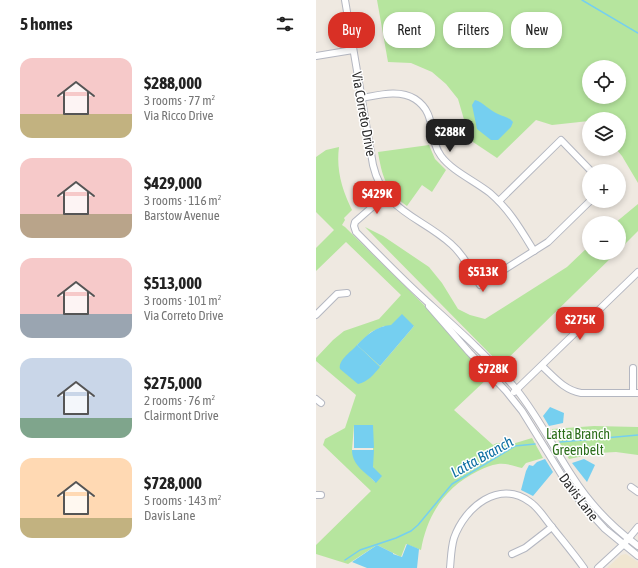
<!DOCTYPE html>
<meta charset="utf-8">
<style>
:root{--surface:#fff;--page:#f2f2f2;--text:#222;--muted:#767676;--accent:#d93025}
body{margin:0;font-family:"Asap Condensed",sans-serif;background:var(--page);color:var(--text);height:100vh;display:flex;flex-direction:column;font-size:15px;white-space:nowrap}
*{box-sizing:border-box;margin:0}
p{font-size:13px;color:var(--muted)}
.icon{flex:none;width:22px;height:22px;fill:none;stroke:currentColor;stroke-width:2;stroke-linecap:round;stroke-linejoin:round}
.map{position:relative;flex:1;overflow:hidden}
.sheet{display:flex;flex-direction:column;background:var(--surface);width:316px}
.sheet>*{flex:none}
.top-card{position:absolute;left:12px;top:12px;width:250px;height:36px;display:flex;gap:8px}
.fabs{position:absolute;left:266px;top:60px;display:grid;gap:8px}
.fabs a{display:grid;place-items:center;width:44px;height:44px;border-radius:50%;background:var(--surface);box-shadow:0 2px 6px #0003;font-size:20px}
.price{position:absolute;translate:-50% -34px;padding:0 9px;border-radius:8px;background:var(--accent);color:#fff;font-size:13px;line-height:26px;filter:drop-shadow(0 1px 2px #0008)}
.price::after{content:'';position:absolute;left:50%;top:24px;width:12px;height:9px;margin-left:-6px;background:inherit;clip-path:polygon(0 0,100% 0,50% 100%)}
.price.on{background:#222;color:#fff}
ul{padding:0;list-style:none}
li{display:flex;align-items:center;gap:12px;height:100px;padding:0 20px}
li span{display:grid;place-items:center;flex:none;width:112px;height:80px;border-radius:12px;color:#555}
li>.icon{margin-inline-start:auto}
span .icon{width:48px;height:48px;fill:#fffc;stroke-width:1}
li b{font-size:17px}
h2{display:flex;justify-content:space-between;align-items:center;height:48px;padding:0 20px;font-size:17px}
.pill{padding:0 14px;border-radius:16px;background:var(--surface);box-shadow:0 2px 6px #0003;font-size:14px;line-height:36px}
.pill.on{background:var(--accent);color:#fff}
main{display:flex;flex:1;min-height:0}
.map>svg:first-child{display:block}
.education{fill:#f0e6d1}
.green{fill:#b6e59e;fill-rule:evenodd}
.water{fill:#75cff0}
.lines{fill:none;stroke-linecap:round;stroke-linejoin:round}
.stream{stroke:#75cff0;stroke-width:1.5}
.minor-casing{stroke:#b4b7c1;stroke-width:8}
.minor{stroke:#fff;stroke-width:6}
.labels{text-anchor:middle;stroke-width:3;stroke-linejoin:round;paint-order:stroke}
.street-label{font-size:14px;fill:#2e2e2e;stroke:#fff}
.park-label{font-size:14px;fill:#2c6e1b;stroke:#fff}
.water-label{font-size:15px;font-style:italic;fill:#0d6fa3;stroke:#fff}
</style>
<main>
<section class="sheet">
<h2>5 homes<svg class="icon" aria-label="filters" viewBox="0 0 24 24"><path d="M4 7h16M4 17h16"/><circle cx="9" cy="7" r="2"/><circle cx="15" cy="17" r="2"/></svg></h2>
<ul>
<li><span style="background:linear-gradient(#f6c9c9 70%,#c2b280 0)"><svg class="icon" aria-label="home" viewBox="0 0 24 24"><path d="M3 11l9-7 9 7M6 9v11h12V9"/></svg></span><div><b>$288,000</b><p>3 rooms · 77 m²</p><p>Via Ricco Drive</p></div></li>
<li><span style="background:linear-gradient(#f6c9c9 70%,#b9a48a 0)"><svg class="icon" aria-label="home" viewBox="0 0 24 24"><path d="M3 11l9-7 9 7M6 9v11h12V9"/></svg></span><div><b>$429,000</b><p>3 rooms · 116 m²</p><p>Barstow Avenue</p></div></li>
<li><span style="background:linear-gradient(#f6c9c9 70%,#9aa5b1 0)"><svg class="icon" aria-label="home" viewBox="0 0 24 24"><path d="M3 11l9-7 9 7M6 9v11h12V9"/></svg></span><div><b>$513,000</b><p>3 rooms · 101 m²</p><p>Via Correto Drive</p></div></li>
<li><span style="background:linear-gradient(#c9d6e8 75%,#7fa58c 0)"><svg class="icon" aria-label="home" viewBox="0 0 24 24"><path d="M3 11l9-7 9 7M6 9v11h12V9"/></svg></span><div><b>$275,000</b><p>2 rooms · 76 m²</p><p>Clairmont Drive</p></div></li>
<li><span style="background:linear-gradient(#ffd9b3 75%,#c2b280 0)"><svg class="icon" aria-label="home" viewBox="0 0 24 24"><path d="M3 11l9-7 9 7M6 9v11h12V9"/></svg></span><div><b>$728,000</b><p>5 rooms · 143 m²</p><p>Davis Lane</p></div></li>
</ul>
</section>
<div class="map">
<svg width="322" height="568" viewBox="0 0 322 568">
<rect width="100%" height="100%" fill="#efe9e1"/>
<path class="education" d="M310,554l12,8v6h-31l14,-13z"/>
<g class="green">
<path d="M61,0h261v183l-16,-27 -6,-7h3v-30h-30v2l-37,4 -16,-5 -39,38 -27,-18 -12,-41 -12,-15 -14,-12 -21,-9 -23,-1zM273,67h30v30h-30z"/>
<path d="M113,145l6,14 11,11 -14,22 -10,-7 -15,21c-21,-15 -25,-30 -29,-54z"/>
<path d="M23,147c-3,23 3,43 13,63l-8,8 1,2 -3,5 3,2 84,83 60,67 -35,33 39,35 4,-2 12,2 23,-7 11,20 -17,5 -4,5c-7,-2 -16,-5 -24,-4 -7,1 -14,4 -20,7 -33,16 -51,44 -57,79l-15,-6 -5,13 -24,-12 -29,19 -32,-10v-9l55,-54 -48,-46 2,-6 20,-11 11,-33 -40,-34v-3l17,-18 11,-9 35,-12 22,-24 -55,-53 -30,29v-23l18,-18 -18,-18v-55l10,-7zM68,326h30l-34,40 -23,-21 14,-13zM38,425h17l2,1v40l2,16 -10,-10 -13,-22z"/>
<path d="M322,204v27l-19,19v-27h-4z"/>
<path d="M49,227l18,9 46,31 13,16 16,26 12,6 15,4 82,-52 22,-21v7h27l-115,112z"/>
<path d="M278,426l44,1v28l-22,-3 -18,1 -29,6 -17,-30z"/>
</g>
<g class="water">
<path d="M159,100c8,2 15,11 23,14 6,3 11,3 15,8l-2,5 -13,13h-7l-14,-11 -5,-24z"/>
<path d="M86,314l12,12 -34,40 -23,-21c10,-10 19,-19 34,-20z"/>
<path d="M41,345l23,22c-6,7 -12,15 -22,17l-18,-15c-2,-9 11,-17 17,-24z"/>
<path d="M234,407l14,6 -1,10 -14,3 -6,-10z"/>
<path d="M38,425h19l1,23h-20z"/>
<path d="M36,450h22l-1,17 9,9 -6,7c-10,-11 -24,-17 -24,-33z"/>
<path d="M229,459l8,13 -20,24 -12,-6 5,-19 3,-6 4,1 4,-4z"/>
<path d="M268,459l11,6 -8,17 -15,-19z"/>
<path d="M91,544l12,5 -2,19h-50l-15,-6 25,-17 16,8v1l9,3z"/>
</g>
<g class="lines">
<g class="stream">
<path d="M266,0l56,33"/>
<path d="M244,442l78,-7"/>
<path d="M29,560l15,-10 36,-12 15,-7 7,-6 34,-41 63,-38 20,-2"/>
</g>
<defs>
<g id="minor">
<path d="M29,0l28,165c11,47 47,51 78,79 13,11 20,27 29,41l68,-43 42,-41"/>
<path d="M0,56l37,-6"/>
<path d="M46,98c17,-3 37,-9 53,1 23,15 12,38 26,57 11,15 34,25 49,37 19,16 31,37 44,58"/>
<path d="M70,195l-31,27 -1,4 2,6c22,22 44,45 67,66 32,29 65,58 93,91 22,27 37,58 56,87 17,27 40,51 66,70"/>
<path d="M183,201l62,-61 30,31"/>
<path d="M113,306l40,46 37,39 16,20 44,71 17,23 22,24 33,27"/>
<path d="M0,315l21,-21 10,-1"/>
<path d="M226,366c12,11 22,24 39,27h57"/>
<path d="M198,392l124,-120"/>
<path d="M317,393v-25"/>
<path d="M0,399l5,4"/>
<path d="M315,487l7,5"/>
<path d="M0,495h5"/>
<path d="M196,554l13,-6 27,-21"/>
<path d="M134,568c1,-10 1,-20 4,-30 11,-31 45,-59 76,-36 9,6 15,17 22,25 11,14 22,27 32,41"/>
<path d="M282,568l25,-23 15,-18"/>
</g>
</defs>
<use href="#minor" class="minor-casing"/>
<use href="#minor" class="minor"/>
</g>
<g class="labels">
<g class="street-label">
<text transform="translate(48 114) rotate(80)" y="5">Via Correto Drive</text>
<text transform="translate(263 497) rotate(53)" y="5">Davis Lane</text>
</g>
<g class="park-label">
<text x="262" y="439">Latta Branch<tspan x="262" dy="16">Greenbelt</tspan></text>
</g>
<g class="water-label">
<text transform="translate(166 457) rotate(-29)" y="5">Latta Branch</text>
</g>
</g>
</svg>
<div class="fabs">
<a><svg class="icon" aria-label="locate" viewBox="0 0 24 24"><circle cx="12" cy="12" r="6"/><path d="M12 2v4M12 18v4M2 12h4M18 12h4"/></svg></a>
<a><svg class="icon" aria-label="layers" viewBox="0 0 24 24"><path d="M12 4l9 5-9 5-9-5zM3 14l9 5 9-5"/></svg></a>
<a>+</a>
<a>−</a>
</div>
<b class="price on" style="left:134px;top:153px">$288K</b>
<b class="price" style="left:61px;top:215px">$429K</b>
<b class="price" style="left:167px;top:293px">$513K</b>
<b class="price" style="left:264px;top:341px">$275K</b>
<b class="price" style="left:177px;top:390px">$728K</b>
<div class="top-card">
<a class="pill on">Buy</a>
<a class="pill">Rent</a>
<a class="pill">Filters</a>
<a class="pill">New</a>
</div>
</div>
</main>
